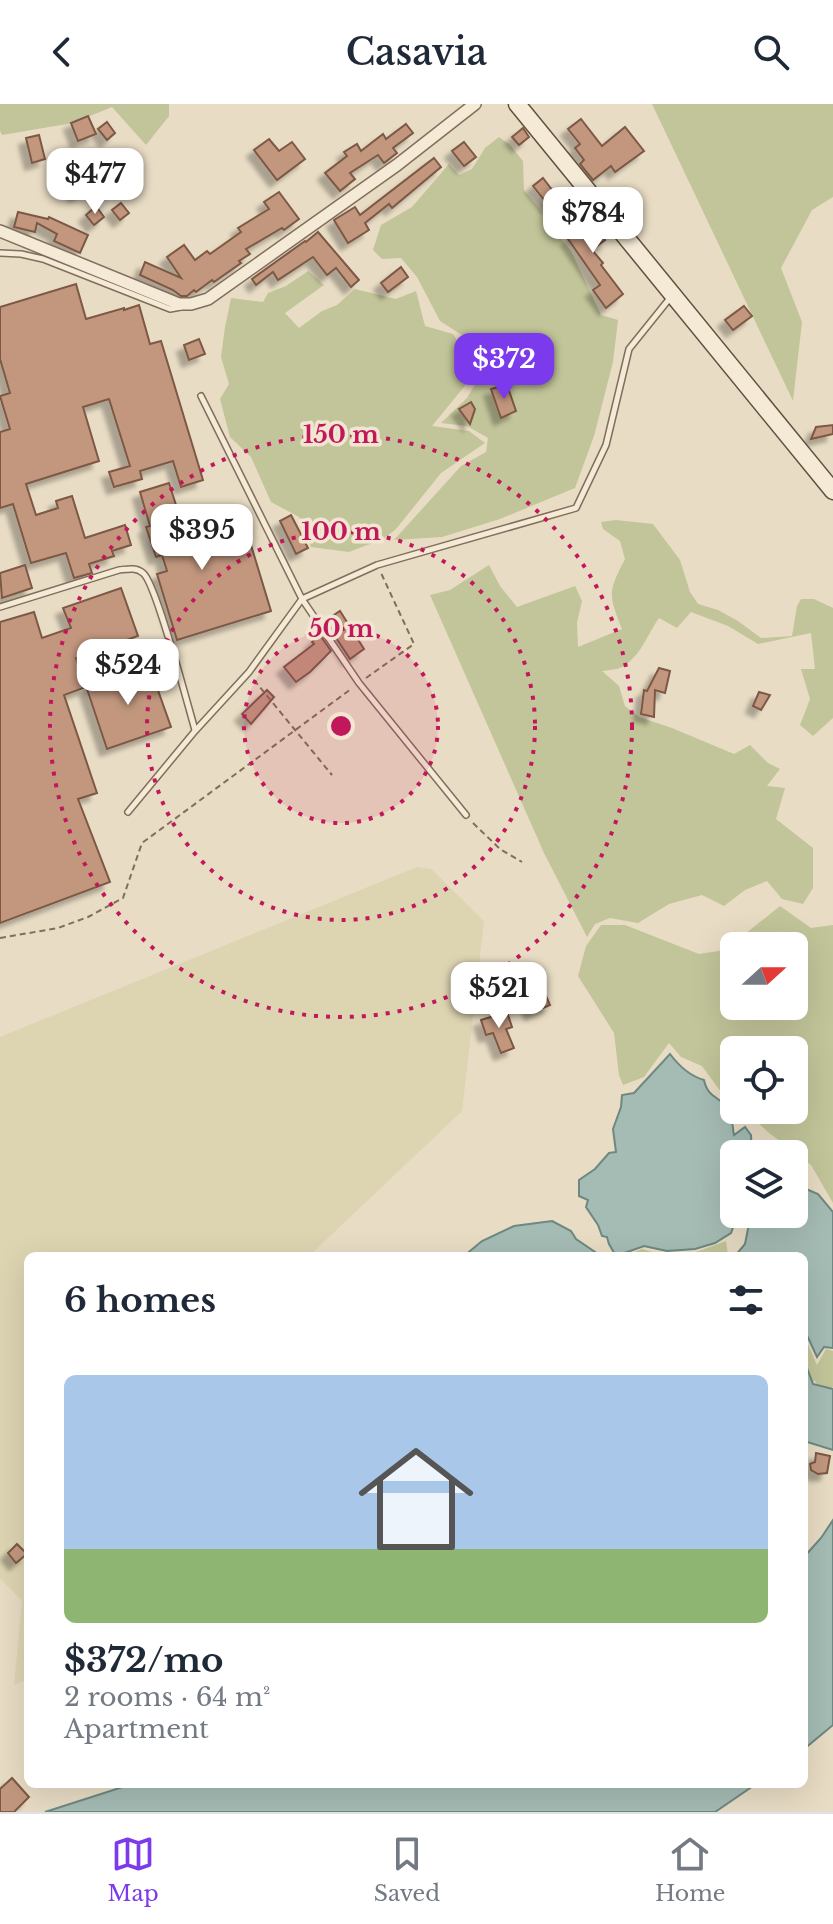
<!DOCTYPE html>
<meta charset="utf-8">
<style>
:root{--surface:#fff;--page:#f6f6f7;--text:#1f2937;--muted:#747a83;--line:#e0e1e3;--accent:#7c3aed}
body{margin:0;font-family:"Libre Baskerville",serif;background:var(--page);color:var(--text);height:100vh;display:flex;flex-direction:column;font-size:30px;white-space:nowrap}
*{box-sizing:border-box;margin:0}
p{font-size:26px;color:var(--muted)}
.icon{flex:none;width:44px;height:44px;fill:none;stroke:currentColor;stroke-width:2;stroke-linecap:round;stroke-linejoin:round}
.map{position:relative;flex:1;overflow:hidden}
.drawer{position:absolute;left:24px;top:1148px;width:784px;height:536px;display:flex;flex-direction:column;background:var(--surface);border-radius:12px;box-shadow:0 8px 32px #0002}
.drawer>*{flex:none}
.needle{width:52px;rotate:69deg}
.tools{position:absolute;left:720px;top:828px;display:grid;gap:16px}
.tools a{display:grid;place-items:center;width:88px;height:88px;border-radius:12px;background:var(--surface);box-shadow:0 8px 32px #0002;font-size:40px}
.price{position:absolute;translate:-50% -68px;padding:0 18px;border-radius:16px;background:#fff;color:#222;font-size:26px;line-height:52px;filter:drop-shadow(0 2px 4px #0008)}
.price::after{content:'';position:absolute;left:50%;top:48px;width:24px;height:18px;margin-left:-12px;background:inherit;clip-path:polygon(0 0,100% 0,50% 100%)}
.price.active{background:var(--accent);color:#fff}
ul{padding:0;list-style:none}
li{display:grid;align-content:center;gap:16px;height:424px;padding:0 40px}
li+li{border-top:2px solid var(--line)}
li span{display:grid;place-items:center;height:248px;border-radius:12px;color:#555}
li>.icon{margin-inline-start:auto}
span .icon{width:144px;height:144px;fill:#fffc;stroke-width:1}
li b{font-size:34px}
h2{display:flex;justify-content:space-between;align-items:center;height:96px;padding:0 40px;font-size:34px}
header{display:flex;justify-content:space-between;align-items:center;height:104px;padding:0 40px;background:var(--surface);font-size:36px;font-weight:600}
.tab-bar{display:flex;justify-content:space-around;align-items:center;height:112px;border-top:2px solid var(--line);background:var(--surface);font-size:22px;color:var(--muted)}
.tab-bar a{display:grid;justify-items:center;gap:4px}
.tab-bar .active{color:var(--accent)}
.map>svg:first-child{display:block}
.farmland{fill:#ddd4b2}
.green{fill:#c2c599;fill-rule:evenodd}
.water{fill:#a5bcb4;stroke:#6d8981;stroke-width:2}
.building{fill:#c2977e;stroke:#7d5845;stroke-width:2;filter:url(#shadow)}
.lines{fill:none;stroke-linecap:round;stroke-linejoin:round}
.lane-casing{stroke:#816e5c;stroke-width:8}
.street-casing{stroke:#816e5c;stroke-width:14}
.secondary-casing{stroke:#624f40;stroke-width:19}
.path{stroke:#816e5c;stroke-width:2;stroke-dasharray:6 4;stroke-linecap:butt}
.lane{stroke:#f4ead6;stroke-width:5}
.street{stroke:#f4ead6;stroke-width:11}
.secondary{stroke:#f4ead6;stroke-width:16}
.ring{fill:none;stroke:#c2185b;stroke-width:4;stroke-dasharray:4 8}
.centre{fill:#c2185b;stroke:#f1e6d2;stroke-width:4}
.ring-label{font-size:24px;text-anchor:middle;font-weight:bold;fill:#c2185b;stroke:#f1e6d2;stroke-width:7;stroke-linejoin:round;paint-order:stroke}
</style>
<header><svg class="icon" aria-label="back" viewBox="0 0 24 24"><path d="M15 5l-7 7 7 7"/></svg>Casavia<svg class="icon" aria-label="search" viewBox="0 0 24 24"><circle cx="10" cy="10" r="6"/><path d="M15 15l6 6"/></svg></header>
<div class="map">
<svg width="833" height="1708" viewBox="0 0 833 1708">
<defs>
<filter id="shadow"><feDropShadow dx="-7" dy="7" stdDeviation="2" flood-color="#0004"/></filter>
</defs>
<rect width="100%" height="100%" fill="#e8dcc4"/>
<path class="farmland" d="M417,763l14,2 53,52 -22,190 -153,145h-281v423l-14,6 8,-84 -22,-23v-541z"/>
<g class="green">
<path d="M0,0h169v12l-23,29 -34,-38 -39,16 -71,12 -2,-4z"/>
<path d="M652,0h181v93l-21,13 -31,58 21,54 -9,79z"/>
<path d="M499,33l11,8 13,16 1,29 23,28 18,-14 3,16 -15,9 18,22 30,64 17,5 -5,42 -19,74 -19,52 -75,31 -58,18 -48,3 67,-74 25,-14 2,-14 -21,-12 -26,-3 26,-25 18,-30 -12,-26 -33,-21 -23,-44 -16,-19 -19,1 -9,-9 8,-25 31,-18 37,-43 10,11 13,-6 13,-21z"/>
<path d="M308,167l16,14 -39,28 14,15 23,-17 15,-6 18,-16 41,10 20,-8 9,35 28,8 24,37 -45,55 37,5 16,12 -44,30 -45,56 -13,10 -34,13 -38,-5 -12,-30 -28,-15 -20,-45 -21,-20 -10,-38 9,-15 -8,-27 4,-30 6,-29 32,4 5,-9 18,-7z"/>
<path d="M616,416l37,4 27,36 10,32 8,12 20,6 20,11 23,17 31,-2 5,-30 4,-7h13l19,9v110l-20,18 -13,-11 10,-26 -9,-30h14l-4,-36 -53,11 -30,-18 -37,-14 -14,16 -18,-10c-12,17 -18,38 -37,49 -6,3 -14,3 -20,4l17,15 6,20 14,11 33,11 62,26 16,-9 18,18 12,6 -13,17 18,2 -9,31 37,29v40l-10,16 -21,-5 -15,-18 -22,9 -21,16 -22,-11 -33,9 -31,19 -28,-5 -15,6 -8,13 -43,-84 -114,-258 20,-5 39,-25 11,21 17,21 58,-21 7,15 -5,22 1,24 44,-18c-14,-35 -14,-37 3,-70l-5,-18 -17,-12 -2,-7z"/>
<path d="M780,802l31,22 22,-3v278l-22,-38 -43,-33 -24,-22h50v-60h-60v52l-13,-10 -19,-26 -21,-9 -12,-14 -25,34 -21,8 -4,-10 -5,-42 -36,-57 8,-30 15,-21h24l74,29 26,-4zM734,842h60v60h-60z"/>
<path d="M726,1137l2,15h-103l17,-7 25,7 29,-4z"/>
<path d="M804,1231l13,30 9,-16 7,2v36l-12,6 -6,-12 -11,3c6,-15 0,-33 0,-49z"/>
</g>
<g class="water">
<path d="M670,950c9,12 20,22 34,26 4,19 16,16 24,29 5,7 4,17 6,26l11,-8 6,8 1,19h-18v60h4l-7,19 -16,10 -20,6 -28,2 -23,-5 -28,10 -7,-12 -2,-7 -5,-1 -4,-11 -12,-18 2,-7 -9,-4v-16l16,-11 14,-16 7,-1 -3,-23 8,-22 1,-12 12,-2z"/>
<path d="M794,1074l9,2 3,9 12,5 15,18v136l-9,-1 -7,10 -13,-28v-73h-69l10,-12 6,-30h43z"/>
<path d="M552,1117l19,10 5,8 25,17h-137l18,-15 32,-15z"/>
<path d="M804,1256l9,24 20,5v61l-29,-9z"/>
<path d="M833,1416v205l-29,24v-192l17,-19z"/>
<path d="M132,1680h624l-41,28h-670z"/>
</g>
<g class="building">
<path d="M88,12l8,18 -18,7 -7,-18z"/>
<path d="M581,15l21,27 23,-19 19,24 -29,21 -4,-6 -18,14 -13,-16 4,-4 -9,-12 5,-4 -12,-15z"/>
<path d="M107,18l8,11 -8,7 -9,-11z"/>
<path d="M406,20l7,9 -20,15 4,5 -13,10 -6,-8 -28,18 5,6 -15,12 -15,-18 22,-17 -3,-4 13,-8 4,7 22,-17 3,5z"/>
<path d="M523,24l6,9 -10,8 -7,-8z"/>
<path d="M39,31l6,24 -13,4 -6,-25z"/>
<path d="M269,35l10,12 13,-9 13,17 -28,21 -23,-30z"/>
<path d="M464,38l12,15 -12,9 -12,-15z"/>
<path d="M434,54l7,9 -49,41 -3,-4 -24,19 4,7 -21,13 -14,-23 21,-13 5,8z"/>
<path d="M85,73l4,12 -13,6 -5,-12z"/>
<path d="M543,74l16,21 -10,7 -16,-20z"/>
<path d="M279,88l20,27 -15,11 -2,-2 -36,21 4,5 -11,7 2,2 -27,19 -2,-2 -16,12 -2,-2 -7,6h-6l-8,-6 -33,-15 5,-13 36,16 -14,-21 17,-12 11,15 12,-9 3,3 31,-22 -3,-4 31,-19 -5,-7z"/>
<path d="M577,94l18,23 -3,2 13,17 -13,10 11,13 -2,2 22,29 -17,14 -13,-18 7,-5 -32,-46 14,-11 -4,-6 3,-2 -12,-16z"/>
<path d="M121,99l8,10 -9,7 -8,-10z"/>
<path d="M96,102l8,11 -10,8 -8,-10z"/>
<path d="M18,108l30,7 1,-2 39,18 -8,18 -26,-12 3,-7 -20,-11 -2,9 -21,-5z"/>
<path d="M318,128l41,48 -8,7 -15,-19 -9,7 -14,-18 -35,23 -5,-8 -17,13 -4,-6 53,-38 1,1z"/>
<path d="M401,163l7,10 -20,15 -7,-9z"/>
<path d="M76,180l10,35 38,-11v2l15,-5 11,39 11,-3 42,139 -22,7 -8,-26 -33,10 2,8 -28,8 -5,-15 21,-6 -21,-67 -26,8 16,54 -73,23 10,31 22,-7 -2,-7 16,-5 13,42 40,-13 6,20 -19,6 2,5 -25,8 3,9 -18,5 -8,-25 -35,10 -18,-59 -13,4v-76l10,-3 -10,-33 10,-3 -10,-34v-52z"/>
<path d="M744,202l8,10 -19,14 -8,-10z"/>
<path d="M199,235l6,15 -16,6 -5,-15z"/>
<path d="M507,281l9,26 -15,7 -10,-29z"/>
<path d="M471,298l4,7 -5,15 -11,-15z"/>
<path d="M833,321v9l-22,5 5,-12z"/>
<path d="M169,379l14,44 6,-1 7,21 51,-15 24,79 -94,29 -20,-66 10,-3 -5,-16 -6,2 -10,-30 4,-1 -10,-34z"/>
<path d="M291,411l17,33 -12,6 -16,-33z"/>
<path d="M25,461l7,23 -30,10 -2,-25z"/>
<path d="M121,484l17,48 -62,22 10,29 -22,8 33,98 -19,6 32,83 -110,41v-301l34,-10 8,26 29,-10 -8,-20z"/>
<path d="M340,507l24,38 -14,10 -25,-38z"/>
<path d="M320,531l11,16 -21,21 -14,10 -12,-15 30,-23 -2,-2z"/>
<path d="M149,561l22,62 -64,22 -21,-63z"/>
<path d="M659,564l11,3 -5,22 -10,-3 -1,27 -13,-3 3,-24 3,1z"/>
<path d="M267,586l7,7 -23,27 -9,-10z"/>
<path d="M759,588l11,3 -9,15 -8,-4z"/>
<path d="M537,869l7,23h2l4,9 -18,8 -8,-19 -5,1 -5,-15z"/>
<path d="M507,908l5,15 -6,2 8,19 -13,5 -8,-20 -7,2 -5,-15z"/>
<path d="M816,1349l14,3 -3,17 -9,1 -7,-4 -1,-6 5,-2z"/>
<path d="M17,1440l10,10 -11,9 -8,-10z"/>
<path d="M12,1674l17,19 -15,15h-14v-23z"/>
</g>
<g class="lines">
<defs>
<g id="lane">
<path d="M0,149l21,1 22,5 127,50 11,-2"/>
<path d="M201,292l101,203 57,84 107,132"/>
<path d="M0,503l119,-37c9,-1 17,-3 24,3 13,10 45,133 52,157"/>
<path d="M128,708l67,-81 54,-59 53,-73 75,-34 199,-57 30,-63 23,-96 41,-51"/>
</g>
<path id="street" d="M0,127l179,73h12l17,-5 189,-134 78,-61"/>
<path id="secondary" d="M517,0l316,387"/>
</defs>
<use href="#lane" class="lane-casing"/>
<use href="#street" class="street-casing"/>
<use href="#secondary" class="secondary-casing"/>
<g class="path">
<path d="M366,574l48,-34 -33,-71"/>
<path d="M254,576l78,95"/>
<path d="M473,719l27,26 22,13"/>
<path d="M0,834l58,-10 30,-11 35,-19 19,-55 209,-154"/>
</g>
<use href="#lane" class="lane"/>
<use href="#street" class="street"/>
<use href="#secondary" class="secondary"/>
</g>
<circle cx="341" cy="622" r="97" fill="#c2185b" fill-opacity=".12"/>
<g class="ring">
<circle cx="341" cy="622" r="97"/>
<circle cx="341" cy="622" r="194"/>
<circle cx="341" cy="622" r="291"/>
</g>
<circle cx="341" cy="622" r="12" class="centre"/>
<g class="ring-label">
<text x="341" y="339">150 m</text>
<text x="341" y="436">100 m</text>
<text x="341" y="533">50 m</text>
</g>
</svg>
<div class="tools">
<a><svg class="needle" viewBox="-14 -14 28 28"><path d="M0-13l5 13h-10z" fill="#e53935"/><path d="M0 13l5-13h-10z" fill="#747a83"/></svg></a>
<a><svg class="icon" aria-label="locate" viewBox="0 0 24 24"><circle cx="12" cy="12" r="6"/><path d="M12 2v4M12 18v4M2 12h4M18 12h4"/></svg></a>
<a><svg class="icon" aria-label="layers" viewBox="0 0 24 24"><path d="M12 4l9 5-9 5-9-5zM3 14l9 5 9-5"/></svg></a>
</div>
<b class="price" style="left:95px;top:112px">$477</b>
<b class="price" style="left:593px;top:151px">$784</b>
<b class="price active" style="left:504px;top:297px">$372</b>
<b class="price" style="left:202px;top:468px">$395</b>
<b class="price" style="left:128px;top:603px">$524</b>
<b class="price" style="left:499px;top:926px">$521</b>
<section class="drawer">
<h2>6 homes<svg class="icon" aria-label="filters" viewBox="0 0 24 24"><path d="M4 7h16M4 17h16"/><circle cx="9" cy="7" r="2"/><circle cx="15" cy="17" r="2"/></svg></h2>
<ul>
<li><span style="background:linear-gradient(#a9c7e8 70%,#8fb573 0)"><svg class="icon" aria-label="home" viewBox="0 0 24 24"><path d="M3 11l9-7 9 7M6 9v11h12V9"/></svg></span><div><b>$372/mo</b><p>2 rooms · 64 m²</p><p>Apartment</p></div></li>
</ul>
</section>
</div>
<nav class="tab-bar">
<a class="active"><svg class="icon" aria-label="map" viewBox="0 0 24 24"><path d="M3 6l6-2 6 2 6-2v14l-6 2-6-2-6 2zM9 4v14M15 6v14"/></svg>Map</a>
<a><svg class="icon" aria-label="saved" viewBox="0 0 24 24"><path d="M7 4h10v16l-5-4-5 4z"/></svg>Saved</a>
<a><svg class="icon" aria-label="home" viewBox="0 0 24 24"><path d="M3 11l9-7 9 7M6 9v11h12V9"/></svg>Home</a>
</nav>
